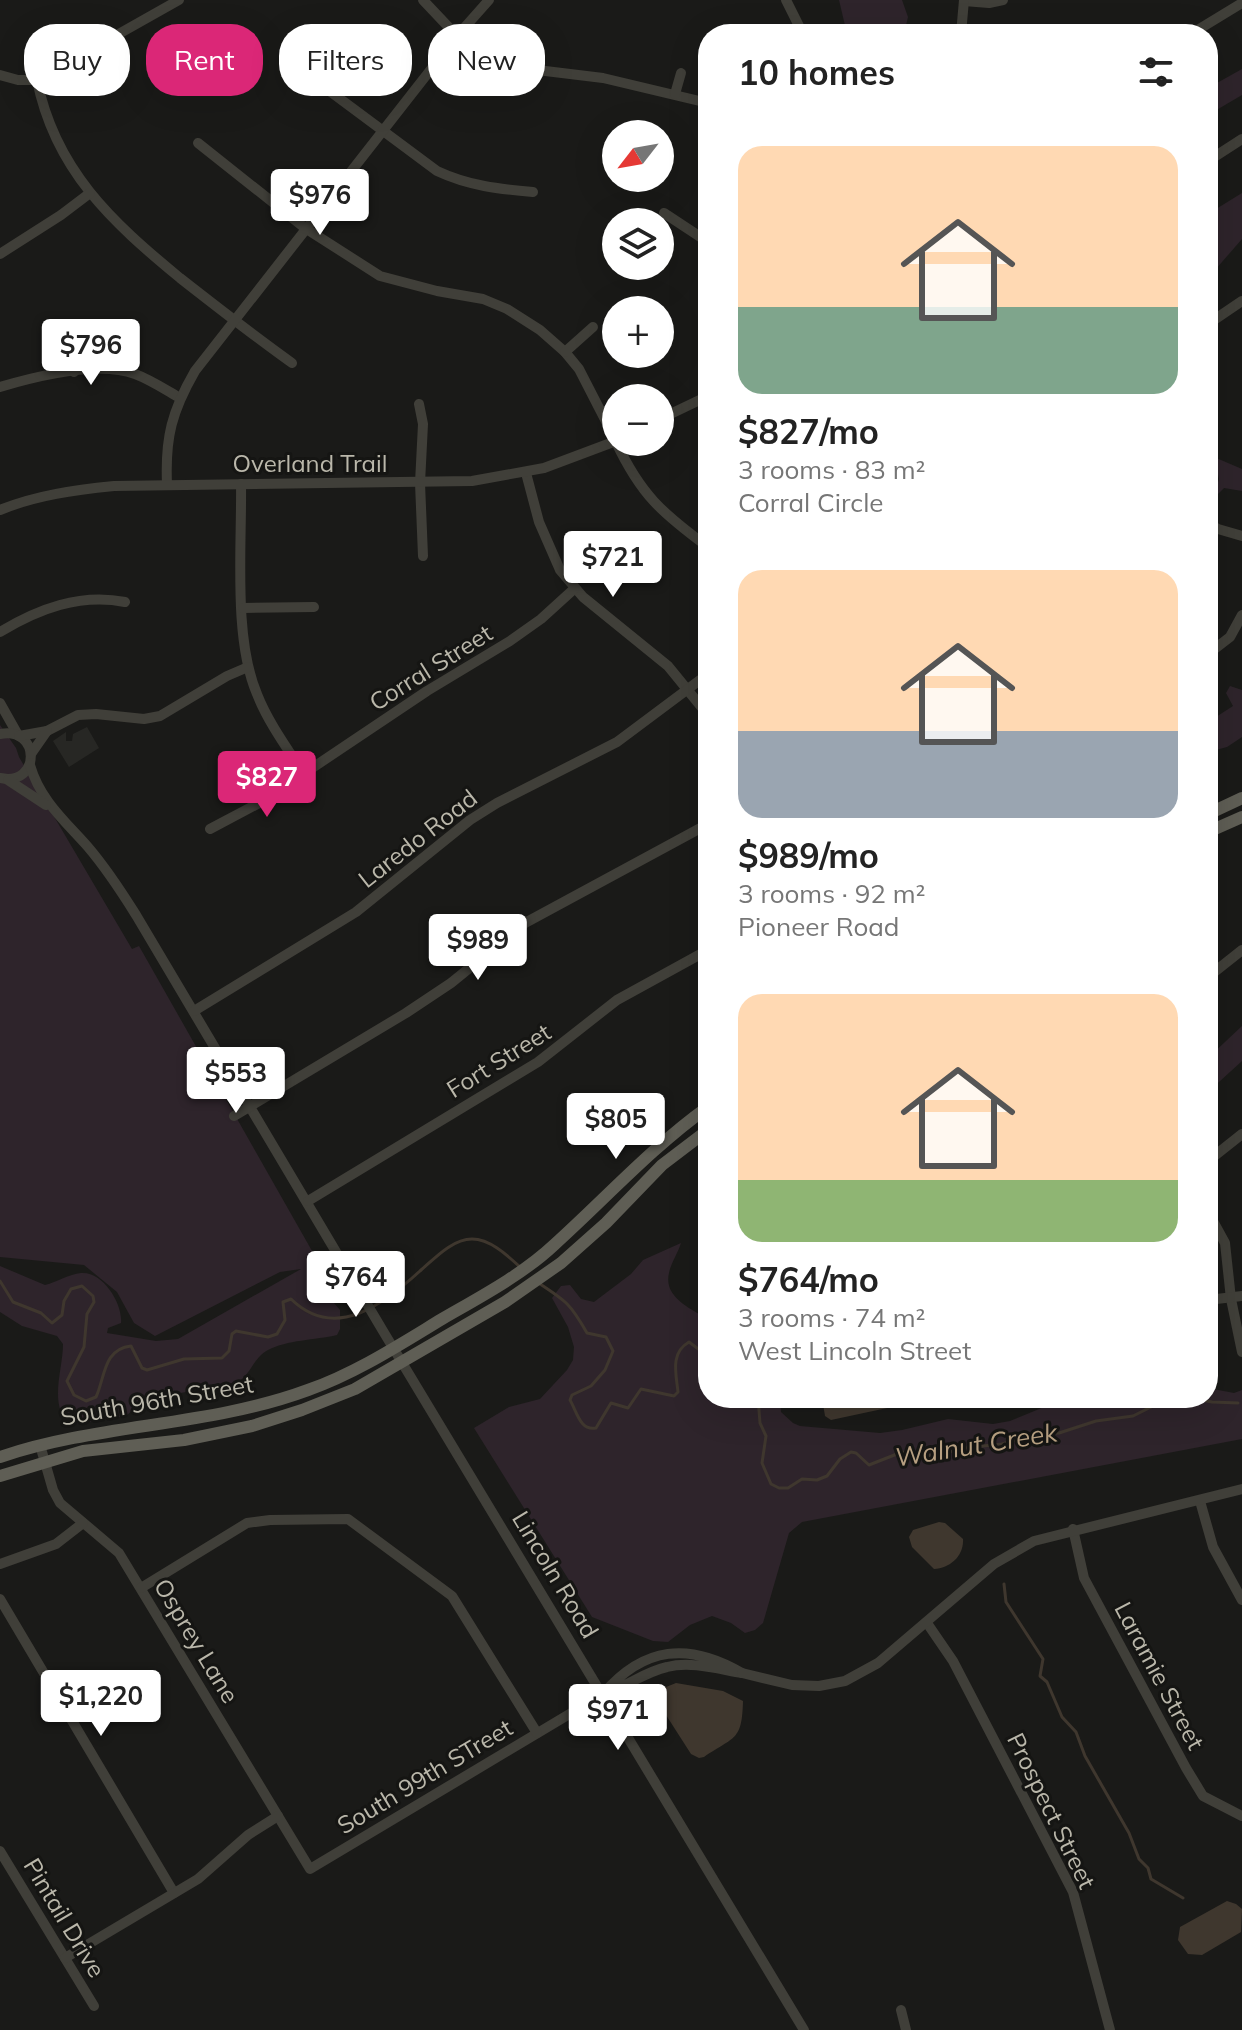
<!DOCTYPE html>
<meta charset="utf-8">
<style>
:root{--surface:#fff;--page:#f6f6f6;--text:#222;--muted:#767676;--accent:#db2777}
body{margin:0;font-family:Mulish,sans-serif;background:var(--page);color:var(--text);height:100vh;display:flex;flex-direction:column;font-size:30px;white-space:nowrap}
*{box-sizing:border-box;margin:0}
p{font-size:26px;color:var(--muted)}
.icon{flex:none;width:44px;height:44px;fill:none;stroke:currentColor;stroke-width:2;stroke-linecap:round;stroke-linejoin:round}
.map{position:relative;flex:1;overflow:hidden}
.details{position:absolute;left:698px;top:24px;width:520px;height:1384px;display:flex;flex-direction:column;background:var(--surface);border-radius:32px;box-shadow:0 8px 32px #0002}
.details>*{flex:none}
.top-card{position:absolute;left:24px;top:24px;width:554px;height:72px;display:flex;gap:16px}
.needle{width:52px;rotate:239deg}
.tools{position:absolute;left:602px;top:120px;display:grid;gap:16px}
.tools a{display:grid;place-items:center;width:72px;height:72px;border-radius:50%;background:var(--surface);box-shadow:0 8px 32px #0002;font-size:40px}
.price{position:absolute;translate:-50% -68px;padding:0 18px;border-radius:8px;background:#fff;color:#222;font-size:26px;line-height:52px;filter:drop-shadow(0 2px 4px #0008)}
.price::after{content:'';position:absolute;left:50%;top:48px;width:24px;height:18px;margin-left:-12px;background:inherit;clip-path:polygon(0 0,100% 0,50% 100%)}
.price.selected{background:var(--accent);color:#fff}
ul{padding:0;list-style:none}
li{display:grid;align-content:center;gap:16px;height:424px;padding:0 40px}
li span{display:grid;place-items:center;height:248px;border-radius:24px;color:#555}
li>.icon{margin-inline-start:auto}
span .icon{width:144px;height:144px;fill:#fffc;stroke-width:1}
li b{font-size:34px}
h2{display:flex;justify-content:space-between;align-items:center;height:96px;padding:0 40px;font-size:34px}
.tag{padding:0 28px;border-radius:32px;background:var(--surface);box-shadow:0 8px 32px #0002;font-size:28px;line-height:72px}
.tag.selected{background:var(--accent);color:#fff}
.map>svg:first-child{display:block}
.built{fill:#272724}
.green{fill:#2e242b}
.water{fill:#3f372e}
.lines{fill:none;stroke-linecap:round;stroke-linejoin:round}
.stream{stroke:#3f372e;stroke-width:3}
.minor{stroke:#403f39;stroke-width:10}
.major{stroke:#5f5e55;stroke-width:12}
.labels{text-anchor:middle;stroke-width:6;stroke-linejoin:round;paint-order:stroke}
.street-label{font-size:24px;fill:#bab7aa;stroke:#151513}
.water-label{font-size:26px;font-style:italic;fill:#b69f81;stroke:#151513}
</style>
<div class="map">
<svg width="1242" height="2030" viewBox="0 0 1242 2030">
<rect width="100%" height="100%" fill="#1a1a18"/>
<path class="built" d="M87,727l12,21 -30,19 -16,-26 13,-9v9h6l1,-7z"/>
<g class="green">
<path d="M839,0h63l6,17 -4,17h-57z"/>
<path d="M1242,69v26l-34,20v-27z"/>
<path d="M1242,193v46l-27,31 -7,2v-58z"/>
<path d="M1214,457l28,12v22l-18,-3 -12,12 7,-21z"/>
<path d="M1230,686l12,4v47l-15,10 -19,5v-43l8,8 17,-11 -7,-13z"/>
<path d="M0,725l16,23 3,9 113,192 7,-3 181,319 -12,2 3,3 -3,13 6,15 9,5h11l6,7v19l-3,6c-22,5 -50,5 -69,15 -14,7 -17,24 -30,32l-94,18 -18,16 -56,9c-22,-20 -7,-55 -7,-81l-6,-8 -35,-10 -22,-14v-46l45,19c12,-3 24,-11 36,-12 22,-2 42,31 40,50l-13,5 -1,5 49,8 22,-2 123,-70 -21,3 -125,64 -21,-13 -17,-31 -33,-27 -84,-8z"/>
<path d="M1242,1026v35l-34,31v-34z"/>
<path d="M681,1243c-3,10 -10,20 -12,30 -6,24 22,36 39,46v79h72l1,14 12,11 7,3 80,7 22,-3 46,-11 45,5 17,-3 34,-14 33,-1 17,-8h114v-10l26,5 8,-3v49l-440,83 -13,11 -26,90 -8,7 -10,3 -14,-10 -19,-7 -22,9 -22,17 -15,-1 -61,-24 -118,-189 35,-21 31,-8 27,-29 6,-10 1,-13 -6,-20 -16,-29 9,-12 9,-1 11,14 13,3 37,-28 12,-14z"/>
</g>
<g class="water">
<path d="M822,1398h112l-103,22 -6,-4z"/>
<path d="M939,1522l6,1 18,16c1,17 -13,29 -29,30l-22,-22 -3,-10 4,-7z"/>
<path d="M676,1683l47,8 20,10c-1,40 -8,35 -39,56l-5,1 -8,-4 -34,-53 4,-12z"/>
<path d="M1227,1901l9,3 6,5 -1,23 -39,23 -14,-1 -10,-14 2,-13z"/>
</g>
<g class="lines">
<g class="stream">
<path d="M0,1281l13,21 28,11 11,10 10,-8 2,-14 7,-12 11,-3 11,10 1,6 -7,12 -3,33 -17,34 7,14 12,6 10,-4c9,-19 7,-48 35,-51l11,22 5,2 37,-11 38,-1 7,-7 3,-17 4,-3 32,6 9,-3 8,-14 -2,-18 8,-3c44,43 93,5 129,-28 14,-12 32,-32 52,-32 18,0 35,16 48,28"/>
<path d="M537,1282c29,19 33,21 50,51l19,4 7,14 -8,19 -14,16 -19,9 -2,5c7,12 10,31 26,28l15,-25 17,5 13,-19 33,7 4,-4c-2,-19 -8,-39 11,-50l12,9 7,10"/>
<path d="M758,1398l2,25 6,13 -4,27 9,21 8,4h9l14,-9 15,1 10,-4 13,-17 11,-7 5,1 13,12 33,-13 32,4 30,-8 38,-4 31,-9 26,-2 37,-12 37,-5 26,-13 28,-5"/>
<path d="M1192,1398l20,4 26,1"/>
<path d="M1004,1584l2,18 37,57 -3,17 7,6 15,35 14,15 9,24 44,77 10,26 9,9 3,11 32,19"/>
</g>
<g class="minor">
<path d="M423,0l34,36 43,25 29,8 74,9 105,25"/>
<path d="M786,0l17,34"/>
<path d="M964,1l25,2 14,-3"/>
<path d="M961,34l3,-34"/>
<path d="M1191,34l51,-31"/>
<path d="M0,75l18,5h19l142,-80"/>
<path d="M308,75l129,96c32,15 62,18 96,21"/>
<path d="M37,80c18,90 75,142 143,198 37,29 74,58 112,85"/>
<path d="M675,94l6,-21"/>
<path d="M198,143l107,85 75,48 57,15 46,8 24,10 33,21 25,22 14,17 37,72"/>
<path d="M1208,161l34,-22"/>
<path d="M664,213l44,29"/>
<path d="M0,254l61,-39 29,-22"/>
<path d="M1208,324l34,-23"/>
<path d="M69,340l5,32"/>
<path d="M565,352l28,-25"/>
<path d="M0,387c37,-11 98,-26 135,-13 16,6 31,16 45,24"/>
<path d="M419,404l4,20 -3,59 3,73"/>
<path d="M660,419l48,-23"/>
<path d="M616,442c25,53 46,71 92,105"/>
<path d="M526,473l13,49 21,48 23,27 85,69 40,49"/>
<path d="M167,484c-2,-47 5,-73 28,-113l262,-335 32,-36"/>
<path d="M241,484c1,61 -8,154 16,210 11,28 30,54 47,80"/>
<path d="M0,510c37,-15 75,-20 114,-24l358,-5 72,-13 72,-27"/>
<path d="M1208,523l10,6 24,7"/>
<path d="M243,608l71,-1"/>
<path d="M0,632c38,-23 80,-39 125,-30"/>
<path d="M1208,654l22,-17 12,-22"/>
<path d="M0,703l18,32"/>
<path d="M0,734c41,-8 41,53 0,44"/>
<path d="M19,736l28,-5 31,-16 18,-1 48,5 16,-3 67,-40 21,-9"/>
<path d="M31,754l16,-23"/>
<path d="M30,765c10,35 35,56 58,82 18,21 33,44 48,68l247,416 421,699"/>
<path d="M8,780l38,25"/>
<path d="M210,829l53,-28 164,-110 83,-50 31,-22 33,-30"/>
<path d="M1208,977l34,-27"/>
<path d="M194,1011l162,-99 114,-92 27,-17 120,-61 91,-68"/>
<path d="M234,1116l172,-103 45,-30 74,-60 183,-99"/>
<path d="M1208,1161l34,-27"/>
<path d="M308,1201l230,-139 79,-62 91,-50"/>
<path d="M1208,1212l17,31 6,56 11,53"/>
<path d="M1208,1300l34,-4"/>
<path d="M40,1445l13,45 7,13 59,50 191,316 293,-175c22,-6 41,-22 64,-27 24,-6 51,2 75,6 -53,-31 -98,-27 -139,21"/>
<path d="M1200,1501l13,46 29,53"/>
<path d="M1073,1529l11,49 102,190 17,28 39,20"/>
<path d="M0,1564l56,-20 27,-21"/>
<path d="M141,1588l106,-65 23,-3 78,-1 104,77 85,137"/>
<path d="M0,1599l174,294"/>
<path d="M927,1623l26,38 120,231 37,138"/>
<path d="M742,1673l50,12 27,1 26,-5 33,-18 116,-99 40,-23 208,-52"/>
<path d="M0,1851l94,155"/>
<path d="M65,1958l133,-79 50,-44 30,-19"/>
<path d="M901,2010l5,20"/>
</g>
<g class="major">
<path d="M1208,814l34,-16"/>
<path d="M1208,832l34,-15"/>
<path d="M0,1457c100,-34 208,-30 308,-67 48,-17 91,-45 134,-71 38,-22 80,-44 112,-74 51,-46 98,-98 154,-138"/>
<path d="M0,1476l83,-25 101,-11 68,-14 50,-16 53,-21 150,-87 56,-39 45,-40 56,-58 46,-35"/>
</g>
</g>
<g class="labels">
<g class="street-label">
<text x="310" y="472">Overland Trail</text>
<text transform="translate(431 668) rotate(-32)" y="8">Corral Street</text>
<text transform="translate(418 839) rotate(-38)" y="8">Laredo Road</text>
<text transform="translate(499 1061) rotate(-32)" y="8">Fort Street</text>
<text transform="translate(157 1401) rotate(-10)" y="8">South 96th Street</text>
<text transform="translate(555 1575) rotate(59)" y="8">Lincoln Road</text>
<text transform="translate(196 1641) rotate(59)" y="8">Osprey Lane</text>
<text transform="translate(1159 1676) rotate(62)" y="8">Laramie Street</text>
<text transform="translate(425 1777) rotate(-31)" y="8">South 99th STreet</text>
<text transform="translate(1051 1811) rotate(64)" y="8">Prospect Street</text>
<text transform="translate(64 1918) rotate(59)" y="8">Pintail Drive</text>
</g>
<g class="water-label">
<text transform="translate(976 1445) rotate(-9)" y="9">Walnut Creek</text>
</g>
</g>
</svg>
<div class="tools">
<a><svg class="needle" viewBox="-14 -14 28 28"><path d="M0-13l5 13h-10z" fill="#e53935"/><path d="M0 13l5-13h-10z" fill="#767676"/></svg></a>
<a><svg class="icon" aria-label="layers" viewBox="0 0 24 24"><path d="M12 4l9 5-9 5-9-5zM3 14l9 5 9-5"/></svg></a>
<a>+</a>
<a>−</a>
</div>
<b class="price" style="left:320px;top:237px">$976</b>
<b class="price" style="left:91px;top:387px">$796</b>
<b class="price" style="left:613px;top:599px">$721</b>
<b class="price selected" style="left:267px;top:819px">$827</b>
<b class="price" style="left:478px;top:982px">$989</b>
<b class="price" style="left:236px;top:1115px">$553</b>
<b class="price" style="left:616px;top:1161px">$805</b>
<b class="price" style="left:356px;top:1319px">$764</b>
<b class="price" style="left:101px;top:1738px">$1,220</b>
<b class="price" style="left:618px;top:1752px">$971</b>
<div class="top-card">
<a class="tag">Buy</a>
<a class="tag selected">Rent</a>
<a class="tag">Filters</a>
<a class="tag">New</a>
</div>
<section class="details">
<h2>10 homes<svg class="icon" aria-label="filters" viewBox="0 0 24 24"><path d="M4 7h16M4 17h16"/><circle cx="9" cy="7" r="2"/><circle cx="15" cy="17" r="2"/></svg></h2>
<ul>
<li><span style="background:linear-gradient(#ffd9b3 65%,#7fa58c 0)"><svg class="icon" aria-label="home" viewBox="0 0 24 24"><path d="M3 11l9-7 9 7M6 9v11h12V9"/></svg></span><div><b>$827/mo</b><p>3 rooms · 83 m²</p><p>Corral Circle</p></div></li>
<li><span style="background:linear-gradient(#ffd9b3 65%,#9aa5b1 0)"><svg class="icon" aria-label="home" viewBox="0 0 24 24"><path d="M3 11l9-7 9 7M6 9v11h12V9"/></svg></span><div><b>$989/mo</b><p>3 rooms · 92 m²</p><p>Pioneer Road</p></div></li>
<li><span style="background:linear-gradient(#ffd9b3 75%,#8fb573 0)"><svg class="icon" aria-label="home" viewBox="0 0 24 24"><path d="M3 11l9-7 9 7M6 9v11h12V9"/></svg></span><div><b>$764/mo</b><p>3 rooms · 74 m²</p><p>West Lincoln Street</p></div></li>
</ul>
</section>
</div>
